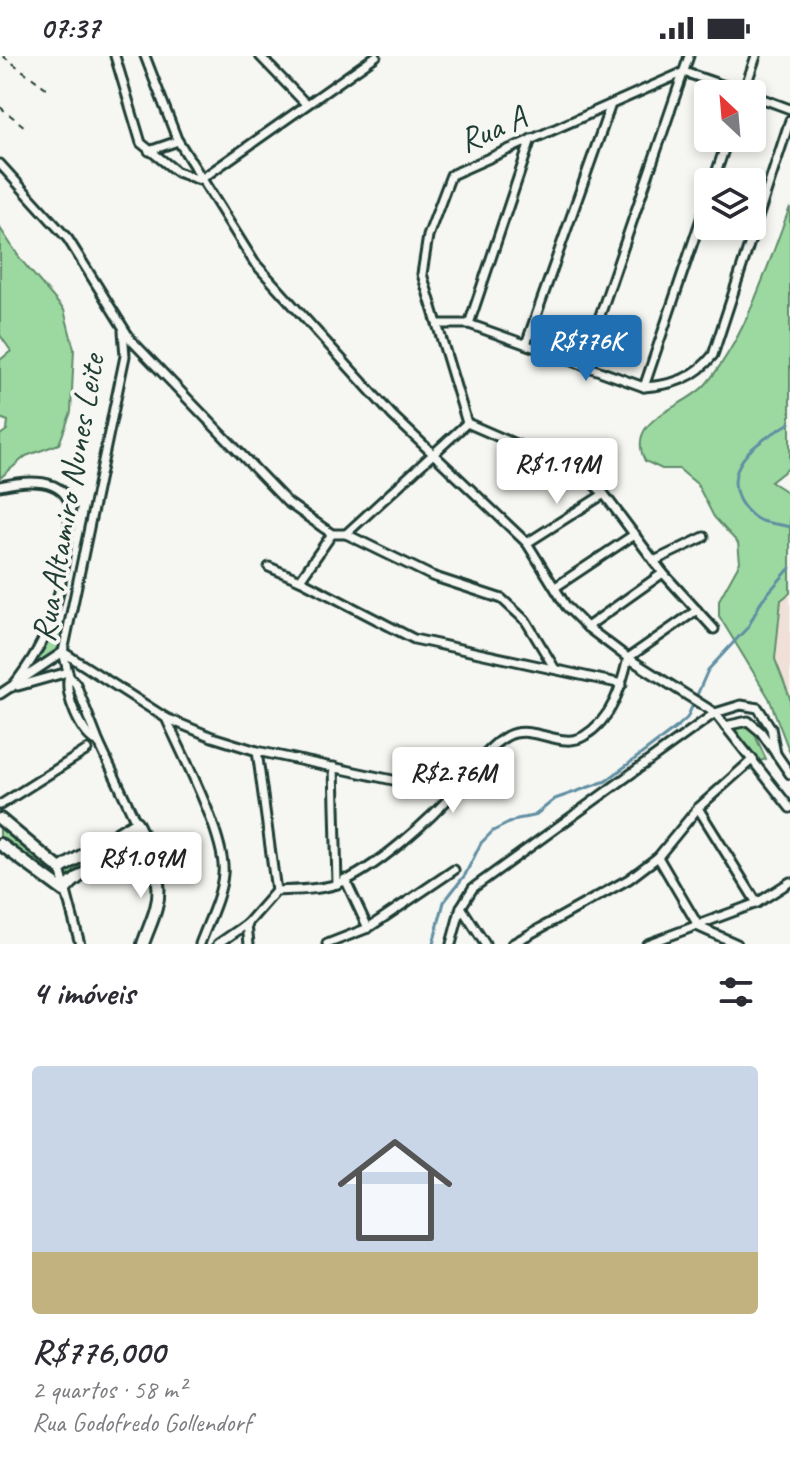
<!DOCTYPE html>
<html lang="pt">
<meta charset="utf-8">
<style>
:root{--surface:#fff;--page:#f2f2f3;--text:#2b2b33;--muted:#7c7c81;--accent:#1f6fb2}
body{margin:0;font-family:Caveat,sans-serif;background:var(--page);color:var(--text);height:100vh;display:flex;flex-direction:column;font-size:30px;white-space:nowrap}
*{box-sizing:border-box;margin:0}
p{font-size:26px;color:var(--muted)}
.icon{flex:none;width:44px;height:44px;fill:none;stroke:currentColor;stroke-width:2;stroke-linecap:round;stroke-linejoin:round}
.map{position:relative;height:888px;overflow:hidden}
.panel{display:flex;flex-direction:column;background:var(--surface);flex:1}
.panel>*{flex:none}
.needle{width:52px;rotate:334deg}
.controls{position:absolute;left:694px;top:24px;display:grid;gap:16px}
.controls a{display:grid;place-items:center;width:72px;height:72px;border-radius:8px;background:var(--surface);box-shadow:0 4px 12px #0003;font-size:40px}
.price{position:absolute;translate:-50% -68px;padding:0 18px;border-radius:8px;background:#fff;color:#222;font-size:26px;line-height:52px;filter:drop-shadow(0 2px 4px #0008)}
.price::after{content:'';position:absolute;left:50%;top:48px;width:24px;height:18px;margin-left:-12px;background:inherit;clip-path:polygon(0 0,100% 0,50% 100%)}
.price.selected{background:var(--accent);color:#fff}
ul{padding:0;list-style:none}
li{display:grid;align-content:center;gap:16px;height:424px;padding:0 32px}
li span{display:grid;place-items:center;height:248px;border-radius:8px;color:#555}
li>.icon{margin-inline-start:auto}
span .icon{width:144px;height:144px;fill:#fffc;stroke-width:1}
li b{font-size:34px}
h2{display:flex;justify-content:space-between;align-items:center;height:96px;padding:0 32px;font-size:34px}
.status{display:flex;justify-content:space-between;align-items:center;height:56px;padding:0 40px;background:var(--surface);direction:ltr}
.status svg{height:22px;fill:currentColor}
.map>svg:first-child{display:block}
.built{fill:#f0e0d7}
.green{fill:#9cd9a1;stroke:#5e8b6a;stroke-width:2}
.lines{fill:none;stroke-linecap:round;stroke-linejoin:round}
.stream{stroke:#608fa2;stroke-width:3}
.minor-casing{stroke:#1f3d34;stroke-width:13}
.secondary-casing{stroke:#1f3d34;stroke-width:16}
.path{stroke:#1f3d34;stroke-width:2;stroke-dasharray:6 6;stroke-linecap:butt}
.minor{stroke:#f6f6f2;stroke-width:7}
.secondary{stroke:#f6f6f2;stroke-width:10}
.labels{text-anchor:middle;stroke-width:8;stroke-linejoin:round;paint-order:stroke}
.street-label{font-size:34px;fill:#1f3d34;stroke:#f6f6f2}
</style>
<div class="status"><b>07:37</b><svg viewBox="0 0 49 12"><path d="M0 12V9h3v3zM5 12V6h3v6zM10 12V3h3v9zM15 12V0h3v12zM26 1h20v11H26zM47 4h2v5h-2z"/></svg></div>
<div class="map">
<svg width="790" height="888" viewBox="0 0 790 888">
<rect width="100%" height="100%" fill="#f6f6f2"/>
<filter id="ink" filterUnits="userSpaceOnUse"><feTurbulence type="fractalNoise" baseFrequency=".0125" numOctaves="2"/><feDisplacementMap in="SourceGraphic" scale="16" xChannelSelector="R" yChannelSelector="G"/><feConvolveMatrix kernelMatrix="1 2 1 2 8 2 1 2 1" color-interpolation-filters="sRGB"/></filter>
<g filter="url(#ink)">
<path class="built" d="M790,537v105l-15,-39 6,-60z"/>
<g class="green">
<path d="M790,151v260l-19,15 19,12v99l-9,7 -6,59 15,39v55l-21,-55 -50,-82v-16l21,-38 -2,-19 -24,-26 -17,-33 -18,-15h-17l-17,-8c-21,-44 40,-52 61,-77 41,-48 61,-118 84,-177z"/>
<path d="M0,172l21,32 43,50 10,39 -3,63 -12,32 -33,12 -26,22v-43l7,-5 1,-9 -8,-3v-58l11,-9 -11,-16z"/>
<path d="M54,572l10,2 -8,27 -32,19 16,-20z"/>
<path d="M746,670l7,5 13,28 -6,2 -28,-33z"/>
<path d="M0,769l53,44 -3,9 -50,-38z"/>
<path d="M136,774l4,11 -73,39 -1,-11z"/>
</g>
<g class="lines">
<g class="stream">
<path d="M790,367c-28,16 -66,38 -52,74 3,8 13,19 21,23 9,4 22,4 31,7"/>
<path d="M433,888l11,-42 21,-27 16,-32 12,-12 24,-12 17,-3 21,-17 51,-18 71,-54 10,-9 21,-48 40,-43 14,-27 28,-32"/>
</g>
<defs>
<g id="minor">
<path d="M115,0l26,87 36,29 23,8 176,-124"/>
<path d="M145,0l32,83 77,123 138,153 135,128 39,63 21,21 41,31 87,55 75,95"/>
<path d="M260,0l46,48"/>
<path d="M743,38l13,-38"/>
<path d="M752,39l38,14"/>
<path d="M149,95l29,-10"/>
<path d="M0,108l68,75 63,101 156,162 45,32h14l121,-111"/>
<path d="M713,126l15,-44"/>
<path d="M439,268h30l175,63c29,-2 51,-9 69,-32l77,-235"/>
<path d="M469,268l62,-185"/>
<path d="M526,288l84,-237"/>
<path d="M583,309l106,-309"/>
<path d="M644,331l64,-189"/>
<path d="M467,367l-45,-149 6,-38 23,-61 233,-103 64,22"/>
<path d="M467,367l92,40 29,16 16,15 59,79 51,56"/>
<path d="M0,430c26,-6 64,-10 71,22 -10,76 -9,117 -59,179"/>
<path d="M332,478l-32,46 114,59 208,45"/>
<path d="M346,478l86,42 70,23 24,22 29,48"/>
<path d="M527,487l77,-49"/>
<path d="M654,505l50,-24"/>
<path d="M269,511l31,13"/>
<path d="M557,530l78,-52"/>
<path d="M587,571l76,-54"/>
<path d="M63,596l103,66 46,19 45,14 159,34 40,5"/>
<path d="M69,620l-6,-24 62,-296 -2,-25"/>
<path d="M69,620l7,8 23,59c-18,-7 -36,-50 -30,-67z"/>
<path d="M18,630l50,-14"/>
<path d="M0,638l63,-42"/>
<path d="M166,662c15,34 61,121 57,156 -2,23 -15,48 -23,70"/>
<path d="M725,670l23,-5 13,11 29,42"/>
<path d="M99,687l37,79"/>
<path d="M257,695l19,140"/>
<path d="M334,711l3,117"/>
<path d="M0,749l87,-55"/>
<path d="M698,752l59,95"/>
<path d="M658,801l41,70 38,17"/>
<path d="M60,813l20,75"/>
<path d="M345,823l23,49"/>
<path d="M461,851l24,37"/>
<path d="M247,868l2,20"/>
<path d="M218,888l29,-20 29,-33c19,-1 43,-1 61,-7 37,-13 94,-65 120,-95 15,-18 28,-41 50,-53 26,-13 54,14 77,0 28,-17 37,-48 44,-78l69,-48"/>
<path d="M327,888l41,-16 86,-58"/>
<path d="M451,888l10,-37 12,-19 242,-175 26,-8 17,3 13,20 5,26"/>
<path d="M512,888l117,-65 29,-22 40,-49 55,-49"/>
<path d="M647,888l110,-41 33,-21"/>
</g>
<g id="secondary">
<path d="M0,763l60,50 76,-47c12,26 29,56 20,86 -3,12 -9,24 -13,36"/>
<path d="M0,788l64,47c19,-23 57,-40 86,-39"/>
</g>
</defs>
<use href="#minor" class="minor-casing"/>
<use href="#secondary" class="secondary-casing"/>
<g class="path">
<path d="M3,0l43,32"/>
<path d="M0,51l25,20"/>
</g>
<use href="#minor" class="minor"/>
<use href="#secondary" class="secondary"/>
</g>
</g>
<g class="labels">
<g class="street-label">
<text transform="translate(492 72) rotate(-23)" y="12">Rua A</text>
<text transform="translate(67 442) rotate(-80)" y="12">Rua Altamiro Nunes Leite</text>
</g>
</g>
</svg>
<div class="controls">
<a><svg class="needle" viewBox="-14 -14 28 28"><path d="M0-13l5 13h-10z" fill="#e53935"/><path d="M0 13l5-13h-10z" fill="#7c7c81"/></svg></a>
<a><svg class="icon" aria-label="layers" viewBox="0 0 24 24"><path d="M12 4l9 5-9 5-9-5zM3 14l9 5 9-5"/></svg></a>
</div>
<b class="price selected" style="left:586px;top:327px">R$776K</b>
<b class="price" style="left:557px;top:450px">R$1.19M</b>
<b class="price" style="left:453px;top:759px">R$2.76M</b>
<b class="price" style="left:141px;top:844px">R$1.09M</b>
</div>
<section class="panel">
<h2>4 imóveis<svg class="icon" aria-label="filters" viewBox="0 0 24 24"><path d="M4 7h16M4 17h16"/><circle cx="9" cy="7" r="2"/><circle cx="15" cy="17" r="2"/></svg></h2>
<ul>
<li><span style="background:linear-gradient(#c9d6e8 75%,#c2b280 0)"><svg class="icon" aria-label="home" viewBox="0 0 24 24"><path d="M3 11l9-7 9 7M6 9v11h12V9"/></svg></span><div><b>R$776,000</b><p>2 quartos · 58 m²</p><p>Rua Godofredo Gollendorf</p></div></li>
</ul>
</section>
